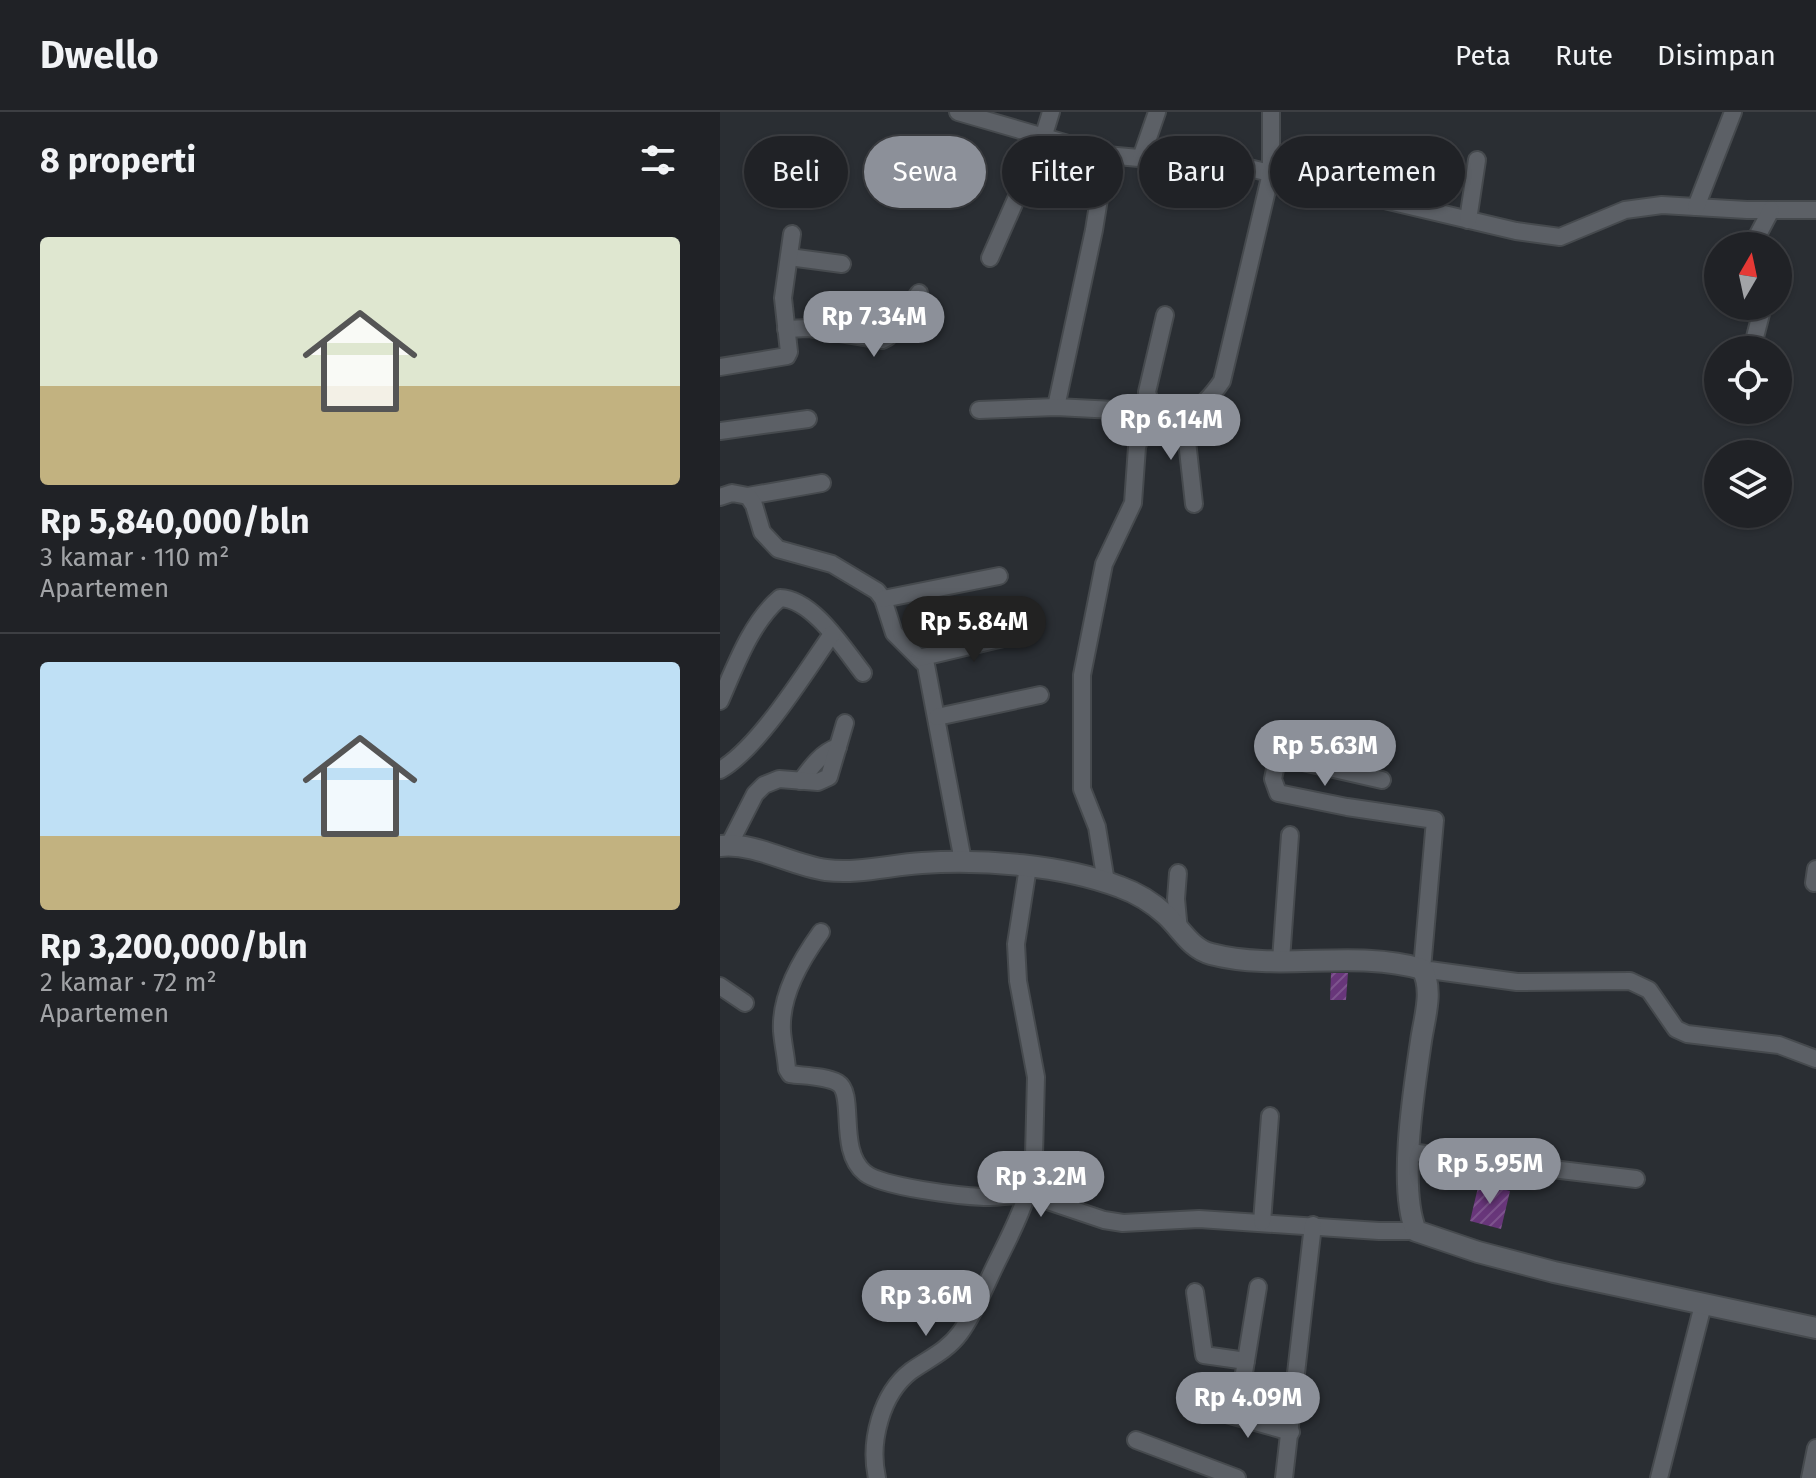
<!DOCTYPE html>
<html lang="id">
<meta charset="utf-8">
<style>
:root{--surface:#202226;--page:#282a2e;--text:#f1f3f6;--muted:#a2a4a7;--line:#3d3f43;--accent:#8c9099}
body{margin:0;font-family:"Fira Sans",sans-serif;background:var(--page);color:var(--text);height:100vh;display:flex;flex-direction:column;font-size:30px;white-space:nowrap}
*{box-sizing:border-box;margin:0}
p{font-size:26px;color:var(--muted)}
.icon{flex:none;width:44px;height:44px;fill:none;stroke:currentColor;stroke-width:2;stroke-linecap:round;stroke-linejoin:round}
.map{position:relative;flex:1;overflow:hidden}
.drawer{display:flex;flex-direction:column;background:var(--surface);width:720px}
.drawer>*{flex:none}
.top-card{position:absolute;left:24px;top:24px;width:760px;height:72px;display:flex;gap:16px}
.needle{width:52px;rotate:9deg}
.fabs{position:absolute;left:984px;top:120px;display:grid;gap:16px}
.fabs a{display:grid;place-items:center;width:88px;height:88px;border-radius:50%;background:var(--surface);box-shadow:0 2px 6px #0004,0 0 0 2px var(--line);font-size:40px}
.price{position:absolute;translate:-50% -68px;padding:0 18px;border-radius:28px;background:var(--accent);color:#fff;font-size:26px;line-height:52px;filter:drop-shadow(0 2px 4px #0008)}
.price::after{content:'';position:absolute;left:50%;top:48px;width:24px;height:18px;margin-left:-12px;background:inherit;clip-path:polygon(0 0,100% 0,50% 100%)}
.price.on{background:#222;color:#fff}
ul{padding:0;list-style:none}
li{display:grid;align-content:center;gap:16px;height:424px;padding:0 40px}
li+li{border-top:2px solid var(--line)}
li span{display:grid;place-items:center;height:248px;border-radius:8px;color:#555}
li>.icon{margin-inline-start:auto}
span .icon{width:144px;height:144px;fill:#fffc;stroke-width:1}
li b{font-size:34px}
h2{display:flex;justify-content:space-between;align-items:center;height:96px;padding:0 40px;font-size:34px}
.pill{padding:0 28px;border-radius:36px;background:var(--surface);box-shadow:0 2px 6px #0004,0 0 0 2px var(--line);font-size:28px;line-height:72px}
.pill.on{background:var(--accent);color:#fff}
header{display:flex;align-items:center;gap:48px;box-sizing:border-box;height:112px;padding:0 40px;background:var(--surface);border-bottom:2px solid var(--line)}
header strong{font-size:38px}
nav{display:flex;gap:44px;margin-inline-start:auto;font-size:28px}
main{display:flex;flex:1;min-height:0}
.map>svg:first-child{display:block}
.building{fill:url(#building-hatch)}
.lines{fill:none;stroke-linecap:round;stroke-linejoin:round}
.minor-casing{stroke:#464a4e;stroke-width:20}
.tertiary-casing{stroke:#464a4e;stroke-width:24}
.minor{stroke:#5c6066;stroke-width:16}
.tertiary{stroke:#5c6066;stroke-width:20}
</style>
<header>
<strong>Dwello</strong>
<nav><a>Peta</a><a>Rute</a><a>Disimpan</a></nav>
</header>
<main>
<section class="drawer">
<h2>8 properti<svg class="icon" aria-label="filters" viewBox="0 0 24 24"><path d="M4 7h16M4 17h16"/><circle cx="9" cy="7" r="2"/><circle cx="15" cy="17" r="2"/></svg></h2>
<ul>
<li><span style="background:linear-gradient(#dfe7d0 60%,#c2b280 0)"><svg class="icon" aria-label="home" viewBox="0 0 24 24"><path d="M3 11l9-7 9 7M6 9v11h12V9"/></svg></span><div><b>Rp 5,840,000/bln</b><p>3 kamar · 110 m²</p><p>Apartemen</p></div></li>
<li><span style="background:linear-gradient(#bfe0f5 70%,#c2b280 0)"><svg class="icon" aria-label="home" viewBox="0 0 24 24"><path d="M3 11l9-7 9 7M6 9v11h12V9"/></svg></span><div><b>Rp 3,200,000/bln</b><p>2 kamar · 72 m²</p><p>Apartemen</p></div></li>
</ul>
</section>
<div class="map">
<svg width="1096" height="1366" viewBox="0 0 1096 1366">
<defs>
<pattern id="building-hatch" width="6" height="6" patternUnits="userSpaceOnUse" patternTransform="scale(2)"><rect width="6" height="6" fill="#68367a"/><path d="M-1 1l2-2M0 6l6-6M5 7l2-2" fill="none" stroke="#7d538d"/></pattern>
</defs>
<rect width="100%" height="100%" fill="#2a2e33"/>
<g class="building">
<path d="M611,861h17l-2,27h-16z"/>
<path d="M759,1071l31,8 -9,38 -31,-8z"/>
</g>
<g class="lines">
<defs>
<g id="minor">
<path d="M238,0l148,43 143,13 267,63 44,6 65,-27 37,-5 85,5h69"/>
<path d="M421,46l16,-46"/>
<path d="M976,95l37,-95"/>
<path d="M748,108l9,-60"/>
<path d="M1032,134l19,-36"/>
<path d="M69,145l53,7"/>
<path d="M270,146l53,-120 8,-26"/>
<path d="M66,217l22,-1 74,12 6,-3 31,-44"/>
<path d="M1034,229l9,-35"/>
<path d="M0,255l67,-11 2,-4 -6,-54 9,-64"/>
<path d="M336,295l38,-177 12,-75"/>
<path d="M259,298l77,-3 97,5 -6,-20 18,-77"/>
<path d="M464,302l10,90"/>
<path d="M0,319l88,-12"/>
<path d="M28,384l74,-13"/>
<path d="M0,385l12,-4 16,3 6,9 8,27 16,17 54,15 45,27 6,8 11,34 32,32 37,196"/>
<path d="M163,487l116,-23"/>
<path d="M199,546l101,-24"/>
<path d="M0,589c15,-34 31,-79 60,-103 33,1 64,51 83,75"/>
<path d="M217,605l103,-22"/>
<path d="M560,633l-7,34 5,14 69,14 88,13 -13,149 95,13 113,-1 19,9 27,39 11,5 92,11 37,14"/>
<path d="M557,644l105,24"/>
<path d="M0,658c39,-22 86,-99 112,-136"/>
<path d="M81,669c10,-14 21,-29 37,-34"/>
<path d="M9,733l26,-51 9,-9 15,-6 39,3 11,-5 16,-54"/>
<path d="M308,755l-12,77 2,37 18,96 -2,78 -7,39 77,26 19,3 76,-4 180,12h37"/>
<path d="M458,761l-2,26 3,32"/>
<path d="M386,770l-9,-55 -15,-38v-114l22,-111 29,-61 4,-56 9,-28 7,-7 20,-3 11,5c18,-7 27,-17 38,-33l49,-208v-61"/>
<path d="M1094,771l2,-14"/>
<path d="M101,820c-20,28 -41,63 -39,99 1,13 4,25 5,38l3,5c13,2 36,2 48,9 18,11 -1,68 27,90 17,14 95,23 119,24 14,0 29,-2 43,-3 -8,26 -21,49 -33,74 -10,21 -20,46 -34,65 -13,18 -32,26 -49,38 -30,23 -42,71 -34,107"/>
<path d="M561,848l9,-125"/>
<path d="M0,874l25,17"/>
<path d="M689,1040l227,27"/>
<path d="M542,1110l8,-106"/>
<path d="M475,1180l9,63 42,6"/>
<path d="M496,1299l75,21"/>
<path d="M517,1304l21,-129"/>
<path d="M416,1328l101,38"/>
<path d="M564,1366l29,-253"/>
<path d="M939,1366l44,-173"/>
<path d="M1090,1366l6,-30"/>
</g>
<path id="tertiary" d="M0,734c36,-4 70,19 106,24 32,4 64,-5 96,-7 62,-4 140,2 198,24 17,6 33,16 46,28 15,14 25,34 45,39 69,18 142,-5 211,15 12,21 2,50 -1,72 -7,48 -23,147 -5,190l62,21 76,20 262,56"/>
</defs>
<use href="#minor" class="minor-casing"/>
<use href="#tertiary" class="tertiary-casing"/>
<use href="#minor" class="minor"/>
<use href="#tertiary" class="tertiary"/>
</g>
</svg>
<div class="fabs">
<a><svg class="needle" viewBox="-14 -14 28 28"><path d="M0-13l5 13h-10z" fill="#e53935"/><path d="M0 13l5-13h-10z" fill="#a2a4a7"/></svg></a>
<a><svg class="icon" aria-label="locate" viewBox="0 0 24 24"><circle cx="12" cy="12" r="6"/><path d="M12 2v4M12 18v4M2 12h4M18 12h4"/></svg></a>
<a><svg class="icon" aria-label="layers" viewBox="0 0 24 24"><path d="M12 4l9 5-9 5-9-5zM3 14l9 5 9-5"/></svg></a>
</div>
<b class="price" style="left:154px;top:247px">Rp 7.34M</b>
<b class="price" style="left:451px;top:350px">Rp 6.14M</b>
<b class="price on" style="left:254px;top:552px">Rp 5.84M</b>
<b class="price" style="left:605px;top:676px">Rp 5.63M</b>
<b class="price" style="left:770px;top:1094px">Rp 5.95M</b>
<b class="price" style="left:321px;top:1107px">Rp 3.2M</b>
<b class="price" style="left:206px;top:1226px">Rp 3.6M</b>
<b class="price" style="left:528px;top:1328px">Rp 4.09M</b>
<div class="top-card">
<a class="pill">Beli</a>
<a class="pill on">Sewa</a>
<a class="pill">Filter</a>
<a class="pill">Baru</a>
<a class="pill">Apartemen</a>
</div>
</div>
</main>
